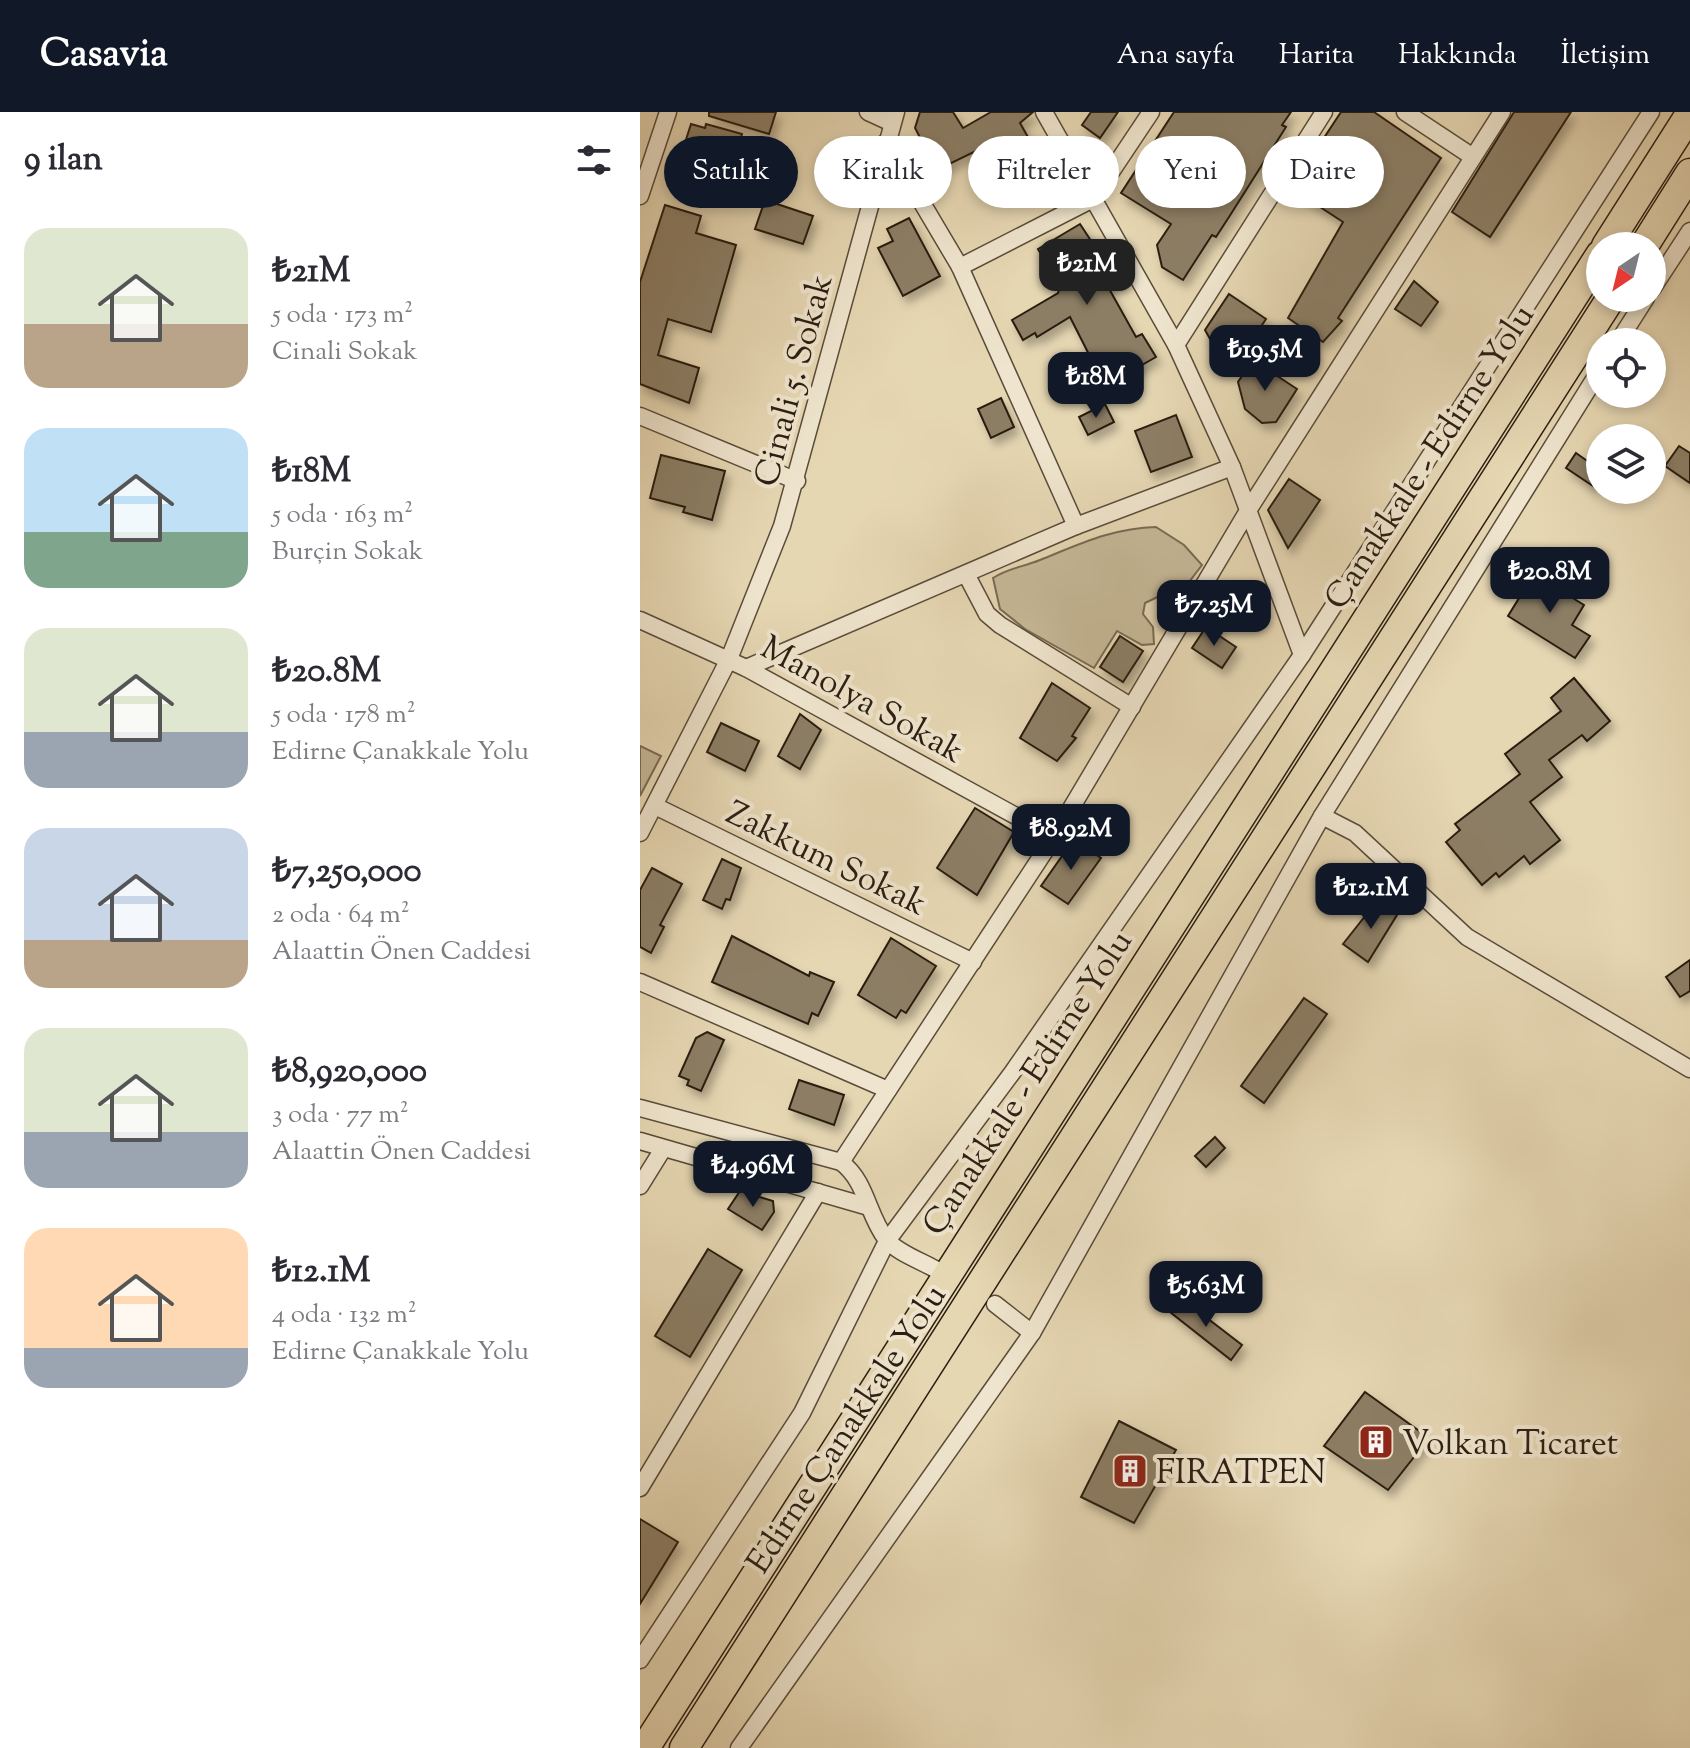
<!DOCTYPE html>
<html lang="tr">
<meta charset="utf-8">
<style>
:root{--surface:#fff;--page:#f7f7f7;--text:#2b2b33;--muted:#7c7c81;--accent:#111827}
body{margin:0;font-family:"Sorts Mill Goudy",serif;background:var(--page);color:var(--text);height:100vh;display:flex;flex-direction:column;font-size:30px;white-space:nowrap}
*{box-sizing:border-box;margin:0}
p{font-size:26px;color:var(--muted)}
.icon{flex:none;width:44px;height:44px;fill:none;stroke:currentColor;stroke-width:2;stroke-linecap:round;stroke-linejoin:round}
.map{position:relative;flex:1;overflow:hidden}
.drawer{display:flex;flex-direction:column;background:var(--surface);width:640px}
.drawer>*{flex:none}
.hud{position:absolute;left:24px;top:24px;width:760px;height:72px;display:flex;gap:16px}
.needle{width:52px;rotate:215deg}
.fabs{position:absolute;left:946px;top:120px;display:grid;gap:16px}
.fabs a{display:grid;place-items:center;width:80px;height:80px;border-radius:50%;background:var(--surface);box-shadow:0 4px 12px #0003;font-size:40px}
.price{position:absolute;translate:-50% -68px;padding:0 18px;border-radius:16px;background:var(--accent);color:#fff;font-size:26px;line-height:52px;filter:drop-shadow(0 2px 4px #0008)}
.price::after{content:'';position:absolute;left:50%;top:48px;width:24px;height:18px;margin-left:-12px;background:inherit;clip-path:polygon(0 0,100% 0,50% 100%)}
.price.selected{background:#222;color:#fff}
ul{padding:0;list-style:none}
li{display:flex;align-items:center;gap:24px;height:200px;padding:0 24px}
li span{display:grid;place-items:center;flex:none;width:224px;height:160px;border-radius:24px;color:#555}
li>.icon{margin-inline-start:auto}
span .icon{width:96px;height:96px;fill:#fffc;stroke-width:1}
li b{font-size:34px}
h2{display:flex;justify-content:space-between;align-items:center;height:96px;padding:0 24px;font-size:34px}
.chip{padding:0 28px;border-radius:36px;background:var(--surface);box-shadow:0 4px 12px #0003;font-size:28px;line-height:72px}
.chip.selected{background:var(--accent);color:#fff}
header{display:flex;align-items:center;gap:48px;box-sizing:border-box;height:112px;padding:0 40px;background:var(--accent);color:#fff}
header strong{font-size:38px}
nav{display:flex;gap:44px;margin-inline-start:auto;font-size:28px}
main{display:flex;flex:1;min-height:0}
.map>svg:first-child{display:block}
.green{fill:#c6b897;stroke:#786b54;stroke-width:2}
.building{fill:#8c7e65;stroke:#2b1e11;stroke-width:2;filter:url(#shadow)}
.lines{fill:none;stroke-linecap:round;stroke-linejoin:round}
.minor-casing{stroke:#5a4c3a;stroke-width:19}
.trunk-casing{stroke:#2b1e11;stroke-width:31}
.minor{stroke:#efe5ce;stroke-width:16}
.trunk{stroke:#e6d7b3;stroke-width:28}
.labels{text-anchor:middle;stroke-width:8;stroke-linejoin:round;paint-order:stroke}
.street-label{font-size:34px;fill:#2b1e11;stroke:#efe5ce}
.poi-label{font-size:34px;fill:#2b1e11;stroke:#efe5ce;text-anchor:start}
</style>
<header>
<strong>Casavia</strong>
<nav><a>Ana sayfa</a><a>Harita</a><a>Hakkında</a><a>İletişim</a></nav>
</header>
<main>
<section class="drawer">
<h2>9 ilan<svg class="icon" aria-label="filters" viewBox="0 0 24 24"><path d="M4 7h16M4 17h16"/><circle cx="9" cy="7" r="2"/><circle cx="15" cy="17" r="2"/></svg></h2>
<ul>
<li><span style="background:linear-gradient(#dfe7d0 60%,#b9a48a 0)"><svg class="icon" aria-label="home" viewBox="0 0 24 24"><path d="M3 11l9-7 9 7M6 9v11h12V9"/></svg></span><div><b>₺21M</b><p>5 oda · 173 m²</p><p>Cinali Sokak</p></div></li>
<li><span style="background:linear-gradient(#bfe0f5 65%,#7fa58c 0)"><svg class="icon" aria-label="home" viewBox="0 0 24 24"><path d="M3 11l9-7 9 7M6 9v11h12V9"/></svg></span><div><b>₺18M</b><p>5 oda · 163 m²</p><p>Burçin Sokak</p></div></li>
<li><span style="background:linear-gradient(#dfe7d0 65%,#9aa5b1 0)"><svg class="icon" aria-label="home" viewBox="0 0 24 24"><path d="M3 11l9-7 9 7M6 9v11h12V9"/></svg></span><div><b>₺20.8M</b><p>5 oda · 178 m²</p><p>Edirne Çanakkale Yolu</p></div></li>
<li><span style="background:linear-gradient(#c9d6e8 70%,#b9a48a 0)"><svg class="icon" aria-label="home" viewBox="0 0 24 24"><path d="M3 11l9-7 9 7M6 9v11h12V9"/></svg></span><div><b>₺7,250,000</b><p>2 oda · 64 m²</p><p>Alaattin Önen Caddesi</p></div></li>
<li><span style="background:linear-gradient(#dfe7d0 65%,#9aa5b1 0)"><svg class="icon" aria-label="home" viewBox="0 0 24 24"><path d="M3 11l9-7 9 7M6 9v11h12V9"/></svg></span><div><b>₺8,920,000</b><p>3 oda · 77 m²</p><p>Alaattin Önen Caddesi</p></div></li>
<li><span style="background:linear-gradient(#ffd9b3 75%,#9aa5b1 0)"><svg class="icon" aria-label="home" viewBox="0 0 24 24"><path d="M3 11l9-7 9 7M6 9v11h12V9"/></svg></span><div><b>₺12.1M</b><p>4 oda · 132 m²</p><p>Edirne Çanakkale Yolu</p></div></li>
</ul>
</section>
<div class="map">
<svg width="1050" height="1636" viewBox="0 0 1050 1636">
<defs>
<filter id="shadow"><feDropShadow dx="4.5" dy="7" stdDeviation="4" flood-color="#0004"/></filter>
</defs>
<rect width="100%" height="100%" fill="#e6d7b3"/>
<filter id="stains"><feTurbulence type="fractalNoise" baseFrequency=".0025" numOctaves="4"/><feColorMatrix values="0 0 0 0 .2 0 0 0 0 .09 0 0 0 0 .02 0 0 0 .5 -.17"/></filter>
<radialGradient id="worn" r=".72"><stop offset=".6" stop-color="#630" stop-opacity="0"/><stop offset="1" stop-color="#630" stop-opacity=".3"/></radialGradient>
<g class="green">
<path d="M516,415l28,18 18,20 -13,17 -44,21 -2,11 10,13 1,17 -12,1 -25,-14 -23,37 -69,-39 -25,-20 -7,-31c15,-10 30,-11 47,-18 40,-16 73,-32 116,-33z"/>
<path d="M0,634l21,10 -21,40z"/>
</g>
<g class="building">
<path d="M69,0h67l-7,22 -60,-18z"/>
<path d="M280,0h33l10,16 28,-16h42l-13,11 22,39 -34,20 -24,-35 -47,23 -22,-42z"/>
<path d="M451,0h27l-18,26 -18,-13z"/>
<path d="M534,0h117l-9,13 4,2 -57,90 -13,20 -4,-2 -29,45 -21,-13 -5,-22 14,-21 -50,-31z"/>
<path d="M701,0h33l67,46 -103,160 4,3 -19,21 -35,-24 55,-96 -52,-34z"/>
<path d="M874,0h57l-81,125 -38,-25z"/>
<path d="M51,12l14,4 1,-4 36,10 -9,32 -50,-17z"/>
<path d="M125,88l48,16 -10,28 -48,-15z"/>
<path d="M25,93l36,11 -5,17 40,12 -25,87 -43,-13 -10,36 41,13 -10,35 -49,-19v-102z"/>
<path d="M269,106l31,58 -37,20 -25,-48 15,-7 -6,-12z"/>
<path d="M440,112l36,55 -9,6 29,52 6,-3 14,23 -51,29 -35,-69 -33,20 -2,-4 -12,7 -11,-20 46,-27 2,-6 -22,-38z"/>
<path d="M774,169l24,21 -17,24 -26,-17z"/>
<path d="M589,182l37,25 -31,46 -17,-12 -13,-23z"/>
<path d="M613,248l44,29 -21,33 -14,1 -17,-14 -7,-27z"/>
<path d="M361,286l13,29 -23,11 -13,-29z"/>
<path d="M465,292l9,18 -26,13 -9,-18z"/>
<path d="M536,303l16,42 -41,15 -16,-41z"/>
<path d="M1039,334l11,7v30l-25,-17z"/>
<path d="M936,341l24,17 -7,16 -27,-18z"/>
<path d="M21,343l64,16 -13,49 -29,-8 2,-5 -35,-9z"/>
<path d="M649,367l31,21 -32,48 -20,-38z"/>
<path d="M894,462l50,31 -12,20 18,11 -15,22 -67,-42z"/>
<path d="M566,515l30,20 -14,21 -30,-20z"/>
<path d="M480,524l23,15 -20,31 -23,-15z"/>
<path d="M934,566l36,43 -23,20 -5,-6 -33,25 13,17 -32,25 30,38 -30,24 -6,-8 -25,21 -3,-4 -14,12 -36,-43 14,-12 -5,-6 65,-50 -15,-20 56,-43 -10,-13z"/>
<path d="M412,571l38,25 -18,28 4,2 -19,23 -37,-23z"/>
<path d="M160,602l21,16 -21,39 -22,-13z"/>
<path d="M81,611l38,18 -14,30 -38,-19z"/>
<path d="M335,696l39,24 -37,63 -40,-27z"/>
<path d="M434,727l27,19 -33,46 -27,-18z"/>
<path d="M82,747l19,9 -11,32 -4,-1 -4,10 -19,-9z"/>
<path d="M12,756l30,16 -22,41 4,2 -13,26 -11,-6v-57z"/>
<path d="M737,789l20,14 -29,47 -25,-18z"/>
<path d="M92,824l77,40 1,-4 24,10 -16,34 -6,-3 -4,11 -96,-42z"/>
<path d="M251,826l45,28 -30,47 -5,-3 -5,8 -38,-23z"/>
<path d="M1050,848v31l-10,6 -14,-20z"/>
<path d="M664,886l23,16 -63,89 -23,-17z"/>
<path d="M67,920l17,8 -23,51 -14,-6 2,-5 -10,-4 17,-38z"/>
<path d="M159,968l45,15 -10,30 -45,-16z"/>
<path d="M575,1025l10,11 -19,19 -11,-11z"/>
<path d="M100,1079l33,10 1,11 -12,18 -34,-21z"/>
<path d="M68,1137l34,21 -52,87 -35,-21z"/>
<path d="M541,1186l61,47 -11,15 -61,-48z"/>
<path d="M725,1280l64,46 -41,52 -64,-44z"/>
<path d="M479,1309l57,29 -42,73 -53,-26z"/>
<path d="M0,1407l38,23 -38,62z"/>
</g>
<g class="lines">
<defs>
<g id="minor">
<path d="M228,0l24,11"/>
<path d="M404,0l132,233 56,122 70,188"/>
<path d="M765,0l68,45"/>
<path d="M246,30l74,125 116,259"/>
<path d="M0,84l28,-84"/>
<path d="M320,155l133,-68 58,-87"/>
<path d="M1012,177l38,-58"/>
<path d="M978,230l28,-44"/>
<path d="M536,233l148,-233"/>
<path d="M0,304l157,65"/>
<path d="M326,462l21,40 13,11 132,82"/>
<path d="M0,508l106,48 308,169"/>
<path d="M106,556l330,-142 156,-59"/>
<path d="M15,694l318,156"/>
<path d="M682,704l33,17 112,104 223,132"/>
<path d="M0,721l89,-174 53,-133 114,-414"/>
<path d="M0,870l248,108"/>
<path d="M0,996l201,54c26,20 26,52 45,77 10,13 35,22 49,30"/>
<path d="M0,1029l229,66"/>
<path d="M201,1050l213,-325 195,-328 253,-397"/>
<path d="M0,1074l23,-37"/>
<path d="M355,1192l37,29"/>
<path d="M0,1376l178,-296"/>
<path d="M0,1548l162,-247 85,-172 125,-168 290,-418 349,-543"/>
<path d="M99,1636l293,-415 290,-517 278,-446"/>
</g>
<g id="trunk">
<path d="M966,134l84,-132"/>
<path d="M1004,134l46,-73"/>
<path d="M5,1636l955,-1493"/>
<path d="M44,1636l927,-1450"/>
</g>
</defs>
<use href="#minor" class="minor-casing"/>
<use href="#trunk" class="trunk-casing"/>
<use href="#minor" class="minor"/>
<use href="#trunk" class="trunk"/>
</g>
<defs>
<symbol id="building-square" viewBox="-11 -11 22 22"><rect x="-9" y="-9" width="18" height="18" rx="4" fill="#8f2418" stroke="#efe5ce"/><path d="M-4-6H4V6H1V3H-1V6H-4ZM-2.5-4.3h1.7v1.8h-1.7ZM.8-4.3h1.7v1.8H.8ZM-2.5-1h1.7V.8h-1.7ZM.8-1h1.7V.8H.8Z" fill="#fff"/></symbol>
</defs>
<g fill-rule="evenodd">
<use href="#building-square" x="716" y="1310" width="40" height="40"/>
<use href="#building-square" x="470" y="1339" width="40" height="40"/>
</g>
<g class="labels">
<g class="street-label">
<text transform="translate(152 268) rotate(-75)" y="12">Cinali 5. Sokak</text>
<text transform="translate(788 344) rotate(-57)" y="12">Çanakkale - Edirne Yolu</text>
<text transform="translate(223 586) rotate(29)" y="12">Manolya Sokak</text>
<text transform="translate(187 745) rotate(26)" y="12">Zakkum Sokak</text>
<text transform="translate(386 970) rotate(-57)" y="12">Çanakkale - Edirne Yolu</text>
<text transform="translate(205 1316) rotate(-57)" y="12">Edirne Çanakkale Yolu</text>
</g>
<g class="poi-label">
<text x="762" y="1342">Volkan Ticaret</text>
<text x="516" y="1371">FIRATPEN</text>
</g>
</g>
<rect width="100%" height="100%" filter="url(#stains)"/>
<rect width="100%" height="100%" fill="url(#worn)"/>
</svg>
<div class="fabs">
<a><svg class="needle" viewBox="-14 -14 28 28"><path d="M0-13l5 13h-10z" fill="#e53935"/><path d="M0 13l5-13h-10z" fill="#7c7c81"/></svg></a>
<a><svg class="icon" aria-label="locate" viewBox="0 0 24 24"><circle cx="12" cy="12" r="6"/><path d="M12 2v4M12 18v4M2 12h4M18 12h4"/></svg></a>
<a><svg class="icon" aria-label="layers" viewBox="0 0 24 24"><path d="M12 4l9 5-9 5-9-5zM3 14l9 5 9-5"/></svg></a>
</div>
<b class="price selected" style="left:447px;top:195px">₺21M</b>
<b class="price" style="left:625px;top:281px">₺19.5M</b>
<b class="price" style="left:456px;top:308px">₺18M</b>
<b class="price" style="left:910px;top:503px">₺20.8M</b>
<b class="price" style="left:574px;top:536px">₺7.25M</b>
<b class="price" style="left:431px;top:760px">₺8.92M</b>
<b class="price" style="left:731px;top:819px">₺12.1M</b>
<b class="price" style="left:113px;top:1097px">₺4.96M</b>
<b class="price" style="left:566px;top:1217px">₺5.63M</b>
<div class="hud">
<a class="chip selected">Satılık</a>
<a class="chip">Kiralık</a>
<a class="chip">Filtreler</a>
<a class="chip">Yeni</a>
<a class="chip">Daire</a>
</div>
</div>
</main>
